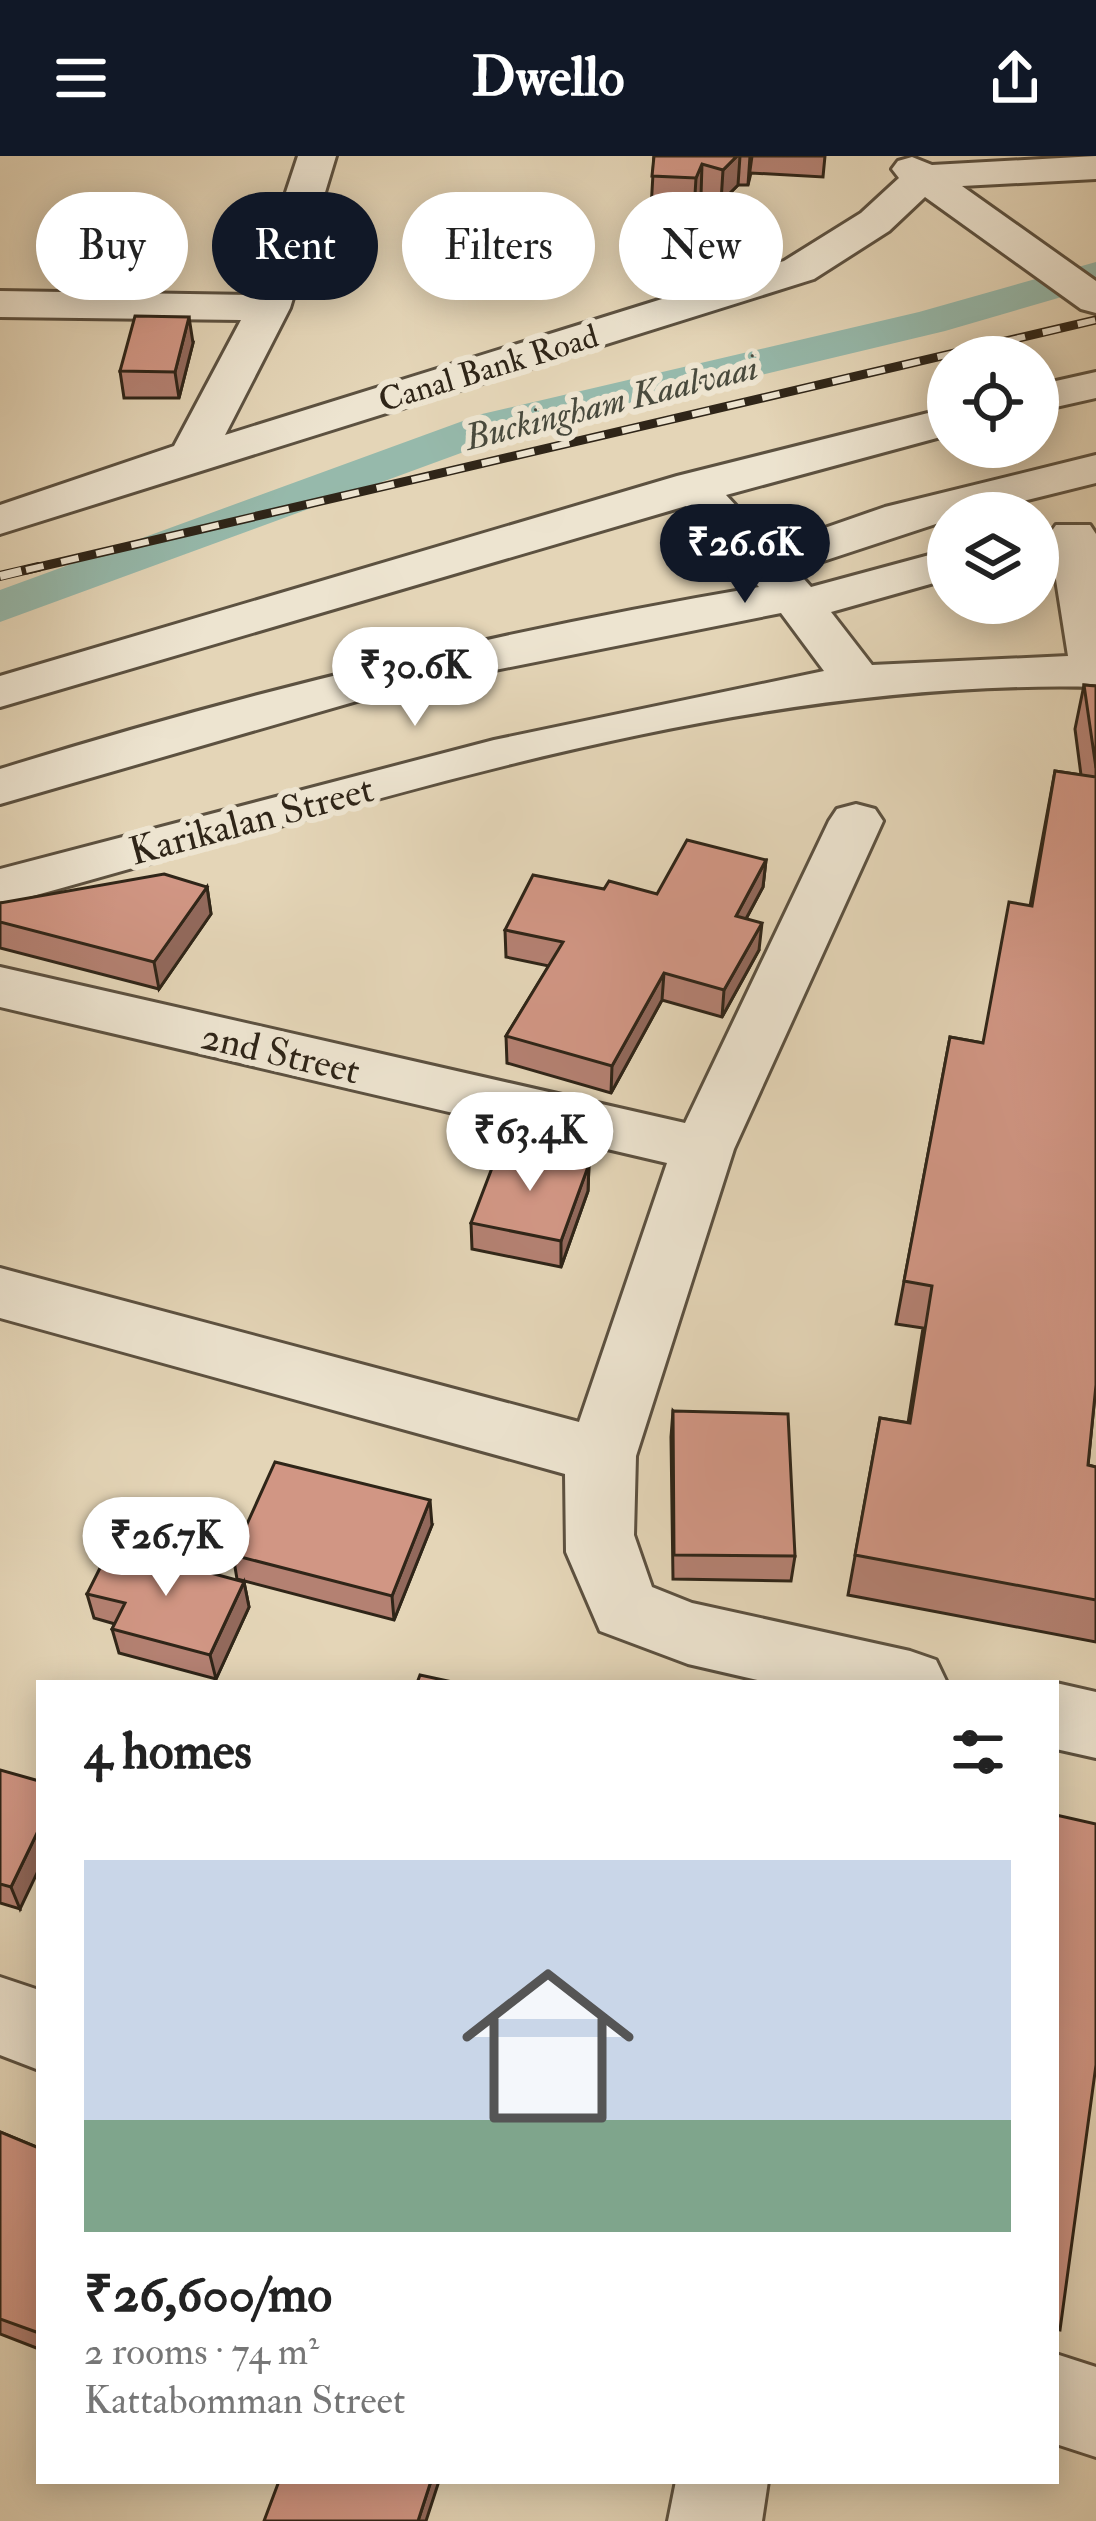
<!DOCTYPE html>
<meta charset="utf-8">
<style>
:root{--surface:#fff;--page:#f6f6f6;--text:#222;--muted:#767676;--accent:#111827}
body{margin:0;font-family:"IM FELL Double Pica",serif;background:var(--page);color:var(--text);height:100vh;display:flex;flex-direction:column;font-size:45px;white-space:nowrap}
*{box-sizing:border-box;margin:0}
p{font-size:39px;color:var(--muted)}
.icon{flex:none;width:66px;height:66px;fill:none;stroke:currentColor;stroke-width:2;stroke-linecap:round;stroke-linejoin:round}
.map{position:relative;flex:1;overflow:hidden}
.panel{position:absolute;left:36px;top:1524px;width:1023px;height:804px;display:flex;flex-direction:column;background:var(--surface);border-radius:0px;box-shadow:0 6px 30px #0003}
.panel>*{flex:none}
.hud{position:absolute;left:36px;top:36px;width:1026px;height:108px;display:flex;gap:24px}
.controls{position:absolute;left:927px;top:180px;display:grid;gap:24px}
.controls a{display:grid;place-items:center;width:132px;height:132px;border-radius:50%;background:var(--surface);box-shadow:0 6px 30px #0003;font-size:60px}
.price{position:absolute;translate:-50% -102px;padding:0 27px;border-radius:42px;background:#fff;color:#222;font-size:39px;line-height:78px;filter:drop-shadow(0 3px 6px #0008)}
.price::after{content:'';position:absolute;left:50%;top:72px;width:36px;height:27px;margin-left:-18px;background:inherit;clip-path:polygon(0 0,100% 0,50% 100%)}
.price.active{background:var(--accent);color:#fff}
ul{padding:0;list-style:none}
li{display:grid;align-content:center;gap:24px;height:636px;padding:0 48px}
li span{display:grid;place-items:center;height:372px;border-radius:0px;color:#555}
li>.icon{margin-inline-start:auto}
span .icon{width:216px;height:216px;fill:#fffc;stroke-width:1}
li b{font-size:51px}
h2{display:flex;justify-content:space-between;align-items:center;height:144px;padding:0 48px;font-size:51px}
.tag{padding:0 42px;border-radius:54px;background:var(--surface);box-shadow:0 6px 30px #0003;font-size:42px;line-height:108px}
.tag.active{background:var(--accent);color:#fff}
header{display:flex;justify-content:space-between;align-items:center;height:156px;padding:0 48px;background:var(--accent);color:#fff;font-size:54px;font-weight:700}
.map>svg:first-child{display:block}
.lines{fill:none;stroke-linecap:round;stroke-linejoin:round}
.canal{fill:#96b9ab;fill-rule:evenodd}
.minor-casing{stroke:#5c5140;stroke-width:6}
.minor{fill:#ede4d0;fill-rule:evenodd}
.rail-far1-casing{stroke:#2f2518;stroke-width:9}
.rail-casing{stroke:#2f2518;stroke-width:10}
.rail-far1{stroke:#ede4d0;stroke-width:6;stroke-dasharray:18;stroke-linecap:butt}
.rail{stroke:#ede4d0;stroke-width:8;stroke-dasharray:22;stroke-linecap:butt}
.wall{fill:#b48172;stroke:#2f2518;stroke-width:3}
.shaded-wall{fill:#92695c;stroke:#2f2518;stroke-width:3}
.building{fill:#d19684;stroke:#2f2518;stroke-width:3}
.labels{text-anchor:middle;stroke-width:12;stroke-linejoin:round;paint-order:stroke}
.far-street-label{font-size:33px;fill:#2f2518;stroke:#ede4d0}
.far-water-label{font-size:36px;font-style:italic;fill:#494a3d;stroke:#ede4d0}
.street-label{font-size:39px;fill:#2f2518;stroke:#ede4d0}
</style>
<header><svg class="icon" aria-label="menu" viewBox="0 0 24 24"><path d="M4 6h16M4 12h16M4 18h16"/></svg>Dwello<svg class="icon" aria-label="share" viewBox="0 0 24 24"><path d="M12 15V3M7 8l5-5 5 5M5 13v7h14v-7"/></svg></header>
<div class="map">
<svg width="1096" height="2365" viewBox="0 0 1096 2365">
<rect width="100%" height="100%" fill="#e4d5b7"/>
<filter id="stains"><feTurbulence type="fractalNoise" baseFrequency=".00167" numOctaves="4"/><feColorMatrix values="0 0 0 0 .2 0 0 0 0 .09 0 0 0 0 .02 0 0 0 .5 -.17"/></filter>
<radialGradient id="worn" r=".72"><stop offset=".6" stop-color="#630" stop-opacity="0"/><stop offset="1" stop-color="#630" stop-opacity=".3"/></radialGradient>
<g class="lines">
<path class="canal" d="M1096,106v25l-151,44 -432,103 -513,188v-32l482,-176 437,-102z"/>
<defs>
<g id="minor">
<path d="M298,0h38l-46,152 -65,127 559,-174 77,-48 38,-35 -7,-9 6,-8 14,-4 20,8 164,-9v23l-134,7 134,95v32l-15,-4 -156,-112 -36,34 -75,48 -814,255v-29l174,-59 67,-126 -241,-3v-26l252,4z"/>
<path d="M1096,216v26l-58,13v-26z"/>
<path d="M948,252v27l-222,60 47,51 112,-39 211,-52v28l-121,30h-27v7l-152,50 15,17 137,-37v29l-117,33 41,53 196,-9 -19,-121 7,-10h34l6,9v153c-371,-9 -741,122 -1096,218v-36l494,-129 330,-69 -43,-58 -386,77 -395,114v-35c249,-78 501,-138 759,-182l-73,-81 -686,201v-31l677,-200z"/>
<path d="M856,648l19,5 8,12 -149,328 -98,307 -2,79 18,52 40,16 218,48 26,9 11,23h-177l-82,-19 -88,-33 -34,-79 -1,-78 -565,-156v-50l579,154 88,-259 -667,-156v-40l685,156 144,-302 8,-12z"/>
<path d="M1056,1527l40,9v66l-40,-9z"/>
<path d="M0,1821l39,13v80l-39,-15z"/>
<path d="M1056,2198l40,13v90l-40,-13z"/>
<path d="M676,2325h92l-6,40h-94z"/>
</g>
</defs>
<use href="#minor" class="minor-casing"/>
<use href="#minor" class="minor"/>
<defs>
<path id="rail-far1" d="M26,414l1070,-250"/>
<path id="rail" d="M0,420l38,-9"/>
</defs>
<use href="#rail-far1" class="rail-far1-casing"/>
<use href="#rail" class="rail-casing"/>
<use href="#rail-far1" class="rail-far1"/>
<use href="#rail" class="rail"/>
</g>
<g class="wall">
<path d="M654,0h171l-2,21 -72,-4 -3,12h-10l-17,17 -20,-6 -7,15 -43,-2z"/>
<path d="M193,187l-14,55h-55l-4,-27z"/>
<path d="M1084,529l12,1v699l-8,80 8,2v175l-248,-47 32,-177 28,5 15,-95 -27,-4 54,-287 33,6 47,-137 25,-135 26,4 -6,-46z"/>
<path d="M766,704l-3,27 -17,32 13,31 -37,67 -60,-17 -51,93 -104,-30 -1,-27 43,-70 -43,-9 -1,-27 99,-41 53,5z"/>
<path d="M207,731l4,27 -52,75 -159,-41v-45z"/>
<path d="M589,1008l-1,27 -27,76 -89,-18 -1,-26z"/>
<path d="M673,1255l122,145 -4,25 -118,-2 -2,-142z"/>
<path d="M432,1369l-38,95 -157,-41 -4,-24z"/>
<path d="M244,1426l5,25 -33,72 -97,-26 -7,-24 3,-5 -21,-6 -7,-24z"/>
<path d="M0,1614l20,139 -20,-6z"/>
<path d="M0,1976l39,16v201l-39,-15z"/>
</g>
<g class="shaded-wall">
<path d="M737,0h3l-2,29 -17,17 2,-32z"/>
<path d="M750,0h2l-4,29z"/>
<path d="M702,8l-1,32 -7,15 2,-33z"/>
<path d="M189,161l4,26 -14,55 -4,-26z"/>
<path d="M766,704l-3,27 -30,56 3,-27z"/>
<path d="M207,731l4,27 -52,75 -5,-27z"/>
<path d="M762,767l-3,27 -37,67 2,-27z"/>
<path d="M664,817l-2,27 -51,93 1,-27z"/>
<path d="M589,1008l-1,27 -27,76v-26z"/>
<path d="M430,1344l2,25 -38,95 -2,-24z"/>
<path d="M244,1426l5,25 -33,72 -6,-24z"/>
<path d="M39,1673v40l-19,40 -9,-22z"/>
<path d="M431,2325h8l-13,40h-8z"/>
</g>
<g class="building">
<path d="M654,0h83l-14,14 -21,-6 -6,14 -44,-2z"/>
<path d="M135,160l54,1 -14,55 -55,-1z"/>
<path d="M1084,529l12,1v82z"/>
<path d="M1055,615l41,6v608l-8,80 8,2v133l-241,-45 25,-137 30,5 22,-137 -28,-5 46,-244 33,6 26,-141 23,4z"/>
<path d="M687,684l79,20 -30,56 26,7 -38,67 -60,-17 -52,93 -106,-30 57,-94 -58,-12 28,-55 71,14 5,-8 48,13z"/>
<path d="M164,718l43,13 -53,75 -154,-40v-19z"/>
<path d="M500,991l89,17 -28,77 -90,-18z"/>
<path d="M673,1255l115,3 7,142 -121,-1z"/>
<path d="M275,1306l155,38 -38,96 -159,-41z"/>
<path d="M111,1390l133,36 -34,73 -98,-26 13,-26 -38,-9z"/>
<path d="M420,1519l37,8h-40z"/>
<path d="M0,1614l39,11v48l-28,58 -11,-3z"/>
<path d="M1056,1659l40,9v241l-36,265 -4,-1z"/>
<path d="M0,1976l39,16v185l-39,-14z"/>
<path d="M279,2325h152l-13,40h-154z"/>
</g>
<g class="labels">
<g class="far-street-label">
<text transform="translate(488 211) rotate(-17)" y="12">Canal Bank Road</text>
</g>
<g class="far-water-label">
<text transform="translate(611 245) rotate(-14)" y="13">Buckingham Kaalvaai</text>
</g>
<g class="street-label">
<text transform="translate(251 663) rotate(-15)" y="14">Karikalan Street</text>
<text transform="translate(281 896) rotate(13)" y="14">2nd Street</text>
</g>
</g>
<rect width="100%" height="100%" filter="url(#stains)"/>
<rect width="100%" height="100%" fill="url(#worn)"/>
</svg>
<div class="controls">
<a><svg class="icon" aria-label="locate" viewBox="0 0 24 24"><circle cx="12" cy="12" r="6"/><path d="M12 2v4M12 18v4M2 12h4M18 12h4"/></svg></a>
<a><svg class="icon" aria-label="layers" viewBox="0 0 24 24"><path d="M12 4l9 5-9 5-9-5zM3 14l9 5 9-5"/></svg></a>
</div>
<b class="price active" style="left:745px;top:450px">₹26.6K</b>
<b class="price" style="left:415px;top:573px">₹30.6K</b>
<b class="price" style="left:530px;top:1038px">₹63.4K</b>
<b class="price" style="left:166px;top:1443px">₹26.7K</b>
<div class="hud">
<a class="tag">Buy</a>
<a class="tag active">Rent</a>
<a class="tag">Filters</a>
<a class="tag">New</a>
</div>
<section class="panel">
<h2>4 homes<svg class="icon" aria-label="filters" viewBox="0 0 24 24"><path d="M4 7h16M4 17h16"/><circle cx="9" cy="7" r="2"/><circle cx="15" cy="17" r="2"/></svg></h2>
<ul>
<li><span style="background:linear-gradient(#c9d6e8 70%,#7fa58c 0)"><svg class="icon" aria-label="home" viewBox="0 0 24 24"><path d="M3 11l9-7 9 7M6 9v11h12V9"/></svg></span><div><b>₹26,600/mo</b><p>2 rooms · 74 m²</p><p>Kattabomman Street</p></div></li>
</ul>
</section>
</div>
